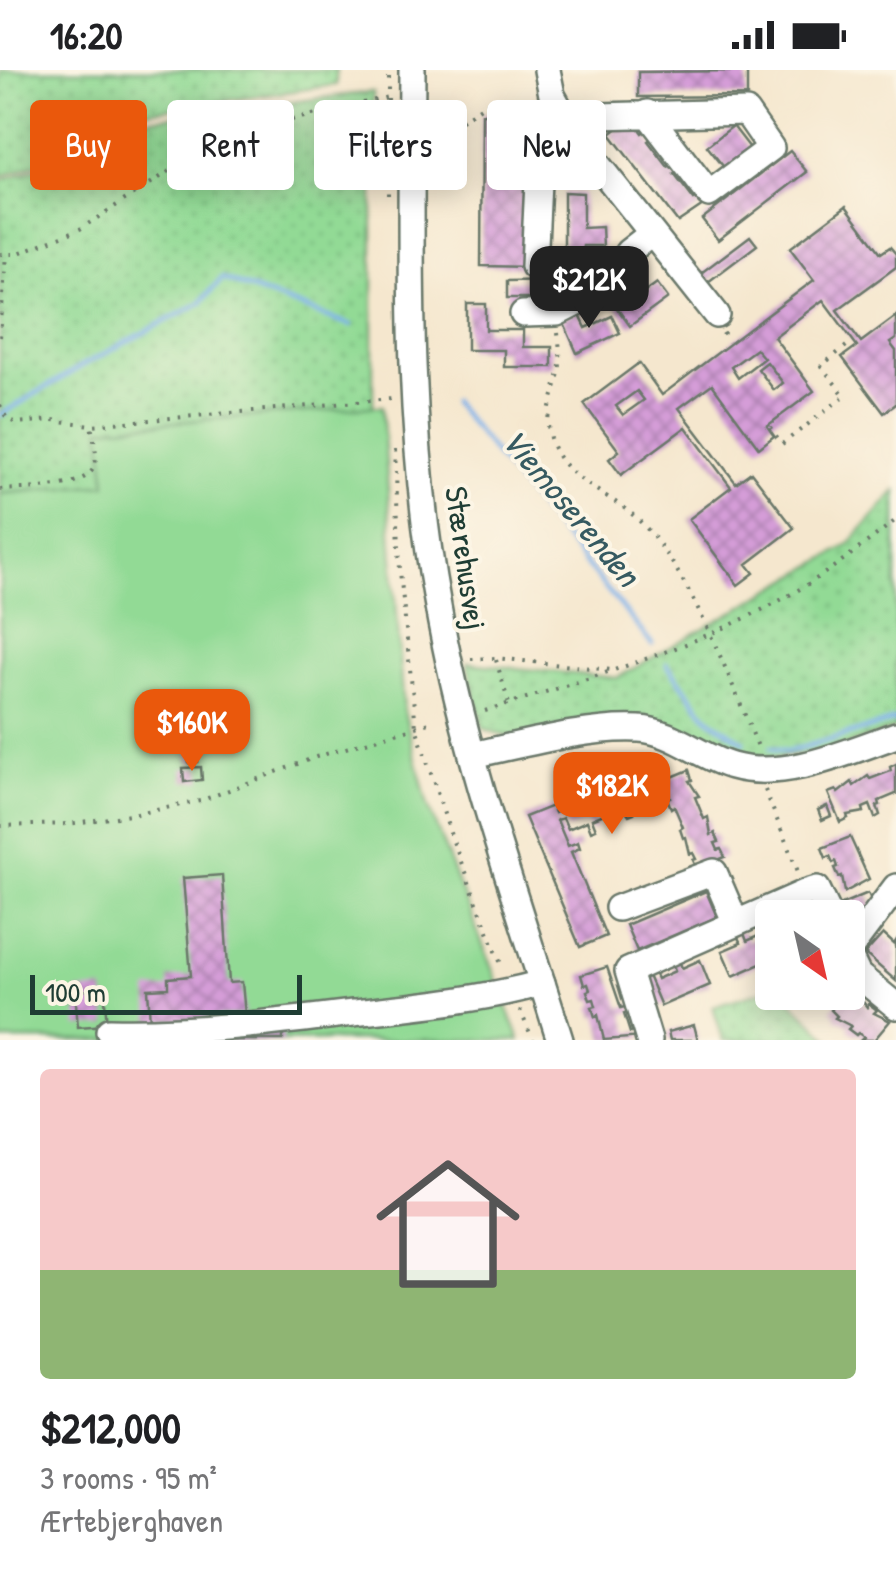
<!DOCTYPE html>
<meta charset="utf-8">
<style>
:root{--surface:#fff;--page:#f2f2f2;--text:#202124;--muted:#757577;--accent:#ea580c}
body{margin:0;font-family:"Patrick Hand",sans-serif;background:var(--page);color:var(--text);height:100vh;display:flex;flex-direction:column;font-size:38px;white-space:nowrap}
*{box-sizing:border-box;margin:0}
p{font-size:32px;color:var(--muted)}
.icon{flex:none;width:55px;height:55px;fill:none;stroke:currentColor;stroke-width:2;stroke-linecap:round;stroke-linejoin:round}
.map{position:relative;height:970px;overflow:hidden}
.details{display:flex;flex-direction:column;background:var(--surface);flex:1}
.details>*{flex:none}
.guide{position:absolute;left:30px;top:30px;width:838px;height:90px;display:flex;gap:20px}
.needle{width:65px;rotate:146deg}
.fabs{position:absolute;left:755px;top:830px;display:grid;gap:20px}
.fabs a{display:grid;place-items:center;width:110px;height:110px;border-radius:10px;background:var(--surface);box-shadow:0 5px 25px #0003;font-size:50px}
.scale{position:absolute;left:30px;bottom:25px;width:272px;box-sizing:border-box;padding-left:10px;border:5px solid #1f3d34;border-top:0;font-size:28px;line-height:35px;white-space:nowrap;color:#1f3d34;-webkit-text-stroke:8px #fcf5e5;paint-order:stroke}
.price{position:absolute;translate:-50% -85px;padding:0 22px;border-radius:20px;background:var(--accent);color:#fff;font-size:32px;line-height:65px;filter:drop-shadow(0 2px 5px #0008)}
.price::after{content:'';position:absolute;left:50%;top:60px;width:30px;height:22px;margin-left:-15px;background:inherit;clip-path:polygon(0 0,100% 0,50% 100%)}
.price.current{background:#222;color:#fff}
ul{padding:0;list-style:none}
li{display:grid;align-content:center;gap:20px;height:530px;padding:0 40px}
li span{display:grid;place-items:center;height:310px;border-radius:10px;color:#555}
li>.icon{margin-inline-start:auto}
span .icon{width:180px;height:180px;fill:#fffc;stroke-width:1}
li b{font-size:42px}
.pill{padding:0 35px;border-radius:10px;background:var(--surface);box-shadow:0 5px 25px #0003;font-size:35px;line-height:90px}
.pill.current{background:var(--accent);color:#fff}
.status{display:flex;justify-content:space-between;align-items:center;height:70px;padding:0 50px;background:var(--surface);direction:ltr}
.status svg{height:28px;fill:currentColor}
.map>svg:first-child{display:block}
.grass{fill:url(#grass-dots);stroke:#588c64;stroke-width:2.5}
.pitch{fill:#92da95;stroke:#588c64;stroke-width:2.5}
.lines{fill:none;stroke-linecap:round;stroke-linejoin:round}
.stream{stroke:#7ab0e9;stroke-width:5}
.building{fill:url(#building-cross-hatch);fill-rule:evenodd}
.minor-casing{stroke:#6a786a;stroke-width:30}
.path{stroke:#6a786a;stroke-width:4;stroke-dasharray:2.5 8;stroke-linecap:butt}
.minor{stroke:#fff;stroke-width:25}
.labels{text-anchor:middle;stroke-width:8;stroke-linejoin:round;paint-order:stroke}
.street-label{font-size:32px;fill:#1f3d34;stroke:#fcf5e5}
.water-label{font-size:35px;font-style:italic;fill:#365a61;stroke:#fcf5e5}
</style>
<div class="status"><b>16:20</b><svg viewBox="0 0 49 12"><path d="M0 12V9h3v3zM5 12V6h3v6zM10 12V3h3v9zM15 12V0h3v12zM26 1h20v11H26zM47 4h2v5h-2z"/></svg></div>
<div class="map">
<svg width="896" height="970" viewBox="0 0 896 970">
<defs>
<pattern id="grass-dots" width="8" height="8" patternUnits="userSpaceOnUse" patternTransform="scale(2.5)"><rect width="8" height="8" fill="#92da95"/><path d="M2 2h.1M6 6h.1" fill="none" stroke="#7dbc81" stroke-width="1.8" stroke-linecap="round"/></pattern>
<pattern id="building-cross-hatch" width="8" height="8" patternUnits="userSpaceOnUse" patternTransform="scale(2.5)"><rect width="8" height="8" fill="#d59dd8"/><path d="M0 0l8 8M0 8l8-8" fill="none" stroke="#ac81b0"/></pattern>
</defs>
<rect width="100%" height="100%" fill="#fcf5e5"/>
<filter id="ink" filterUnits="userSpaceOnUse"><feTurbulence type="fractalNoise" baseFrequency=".01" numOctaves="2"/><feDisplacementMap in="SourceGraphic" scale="20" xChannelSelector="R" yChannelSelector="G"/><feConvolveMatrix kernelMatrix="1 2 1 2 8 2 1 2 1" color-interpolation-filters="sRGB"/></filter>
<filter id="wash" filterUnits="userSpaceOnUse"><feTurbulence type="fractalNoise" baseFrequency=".0048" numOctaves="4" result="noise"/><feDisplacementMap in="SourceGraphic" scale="40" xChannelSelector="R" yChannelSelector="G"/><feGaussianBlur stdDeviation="2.25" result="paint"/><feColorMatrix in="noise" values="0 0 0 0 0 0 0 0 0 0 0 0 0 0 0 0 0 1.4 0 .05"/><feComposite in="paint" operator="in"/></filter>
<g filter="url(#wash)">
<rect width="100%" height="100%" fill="#f5e7ce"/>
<g class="grass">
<path d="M0,0h336v15l-204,29 -61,38 -71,25z"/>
<path d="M373,22v315l-271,21 4,56 -106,10v-313l79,-26 50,-33z"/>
<path d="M896,421v237l-70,24 -70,8 -27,-2 -51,-25 -174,3 -21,-8 -16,-65 150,15 230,-132z"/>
<path d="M772,918v4l11,1 47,47h-107l-10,-34z"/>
</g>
<path class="pitch" d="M382,336l22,305 23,92 93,237h-520v-546l106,-10 -5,-56z"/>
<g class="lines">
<g class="stream">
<path d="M452,332l200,242"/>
<path d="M0,345l85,-51 115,-61 22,-25 129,47"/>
<path d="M667,594l40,53 37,25"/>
<path d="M771,678l17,4 108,-32"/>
</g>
</g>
<g id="blocks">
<g class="building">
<path d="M747,1v25l-109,1v-25z"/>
<path d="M482,44h48l-2,153 -47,-1z"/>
<path d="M631,48l11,15 7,-5 5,8 -6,5 20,26 7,-5 6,8 -7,4 20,26 6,-5 6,8 -28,19 -68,-88z"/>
<path d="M733,56l20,26 -26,19 -20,-25z"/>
<path d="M790,81l17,21 -89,68 -16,-21z"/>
<path d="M564,122l19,1v35l19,-1 1,19h-20v18h20v19h-39z"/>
<path d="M846,136l35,47 9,-6 6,7v13l-59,43 24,32 35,-26v23l-6,4 6,8v53l-12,9 -42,-56 15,-11 -34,-46 -49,37 40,54 -47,35 7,10 -15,12 -47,-64 -33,24 57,75 15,-11 43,56 -47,36 7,9 -16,12 -49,-66 42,-32 -45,-60 -65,48 -12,-16 10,-8 -35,-47 55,-41 23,32 152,-115 -24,-32zM756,279l8,9 -26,20 -7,-11zM767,292l16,21 -9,7 -16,-21zM637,321l7,9 -21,15 -7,-9z"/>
<path d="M750,166l7,9 -49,37 -7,-9z"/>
<path d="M559,210v18h-52v-17z"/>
<path d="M657,213l11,15 -38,28 -22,-30 15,-11 11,15z"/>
<path d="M467,234h19v26h37v17h29v20h-48v-17h-37z"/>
<path d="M578,241l8,17 26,-12 8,17 -43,20 -15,-34z"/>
<path d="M197,666l1,26 -9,1 -2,-26z"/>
<path d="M896,694v30l-17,7 1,4 -3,1 3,9 -5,3 -5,-13 -7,3 1,4 -17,3 1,3 -8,4 -12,-29 8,-3 2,3 14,-11 2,4 14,-10 2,3 21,-8 -1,-4z"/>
<path d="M647,695l8,19 34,-14 3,10 -3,1 10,15 -4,1 9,22 4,-2 3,18 4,-2 4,9 -4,1 3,7 3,-1 4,8 -28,12 -4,-9 3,-1 -3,-6 -3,1 -4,-17 -3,1 -3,-9 3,-2 -9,-21 -3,2 -4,-10 3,-1 -4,-9 -36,15 4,10 -5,2 -6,-9 -31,13 4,10 -5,2 -4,-10 -19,8 -5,-11 -6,2 11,26 10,-4 2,6 -9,4 35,84 -26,11 -55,-130 27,-11 3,7 5,-3 -3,-7z"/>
<path d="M201,697l1,13 -18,2 -1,-14z"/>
<path d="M827,736l4,10 -9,4 -4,-10z"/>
<path d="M850,767l19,42 -24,13 -3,-16 -3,1 -4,-9 3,-1 -2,-6 -3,2 -3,-7 -4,2 -4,-10z"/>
<path d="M222,805l7,108 13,-1 3,33 -95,7 -2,-33 20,-1v-10l23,-2 -8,-98z"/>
<path d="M706,821l11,26 -80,34 -11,-26z"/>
<path d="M868,823l7,16 -27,12v-3h-7l-4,-12z"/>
<path d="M768,851l4,11v27l-39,17 -11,-25 19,-8 -5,-9 7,-3 4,10 18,-8 -4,-10z"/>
<path d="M883,864l11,10 2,-3v40l-31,-27z"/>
<path d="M678,888l4,10 18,-8 10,25 -49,21 -15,-35 6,-3 5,11 18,-8 -4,-10z"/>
<path d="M607,897l14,41 11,-3 2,6 -10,3 6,19 10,-3 3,7 -39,3 -6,-25 -3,2 -3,-10 4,-1 -2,-7 -4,1 -3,-9 3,-1 -2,-6 -4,1 -3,-10z"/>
<path d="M104,919l3,36 -29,2 -3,-36z"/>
<path d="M846,922l8,4 2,-3 11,14 2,-3 8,6 -3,3 16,8 -16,19h-13l3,-3 -6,-4 -2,2 -8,-6 3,-3 -16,-8 2,-2 -6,-6z"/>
<path d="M694,955l4,15h-28l-2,-8z"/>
<path d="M283,963v7h-55v-3z"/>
</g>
</g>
</g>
<g filter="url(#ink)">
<use href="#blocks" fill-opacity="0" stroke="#6a786a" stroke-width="2.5"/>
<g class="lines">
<defs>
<g id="minor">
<path d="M412,0c-1,176 -7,357 25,531 26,150 78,294 123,439"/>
<path d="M547,0l5,25 23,41 142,179"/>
<path d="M534,196l6,-126 22,-23 184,-5 25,36 -62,46 -62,-81"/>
<path d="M523,244l34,-1 51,-26 20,-35 23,-18"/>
<path d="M472,685c48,-10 118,-29 167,-26 34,2 61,28 93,37 52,15 115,-14 164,-31"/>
<path d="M618,838l96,-36 21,49"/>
<path d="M848,881l48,-64"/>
<path d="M848,884l10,21 38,31"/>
<path d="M109,961c82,2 163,-8 244,-18 64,-7 128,-13 189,-30"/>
<path d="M649,970l-21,-69 179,-79 10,-3 14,29"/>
</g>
</defs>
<use href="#minor" class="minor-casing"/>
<g class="path">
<path d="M431,58l21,-2 38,-25 47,11"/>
<path d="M388,125v-125"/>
<path d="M0,184h16l64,-25 144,-93 164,-39"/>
<path d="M558,263c1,10 3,21 2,31 -2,26 -17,46 -10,74 12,41 54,52 83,77 54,46 98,168 126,234"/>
<path d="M723,263l6,9"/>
<path d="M0,267l6,-83"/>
<path d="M0,335l7,14 9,4 37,-3 38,5 301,-26"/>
<path d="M770,357l12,17 63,-48 -24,-30 28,-22"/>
<path d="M395,380l5,121 16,156 36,112 51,130"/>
<path d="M0,420c22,-2 89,1 95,-26 3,-11 -2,-27 -4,-39"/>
<path d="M471,589l24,-1 116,12"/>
<path d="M496,590l13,44"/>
<path d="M485,641c98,-31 198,-59 290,-108 44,-23 82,-53 121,-83"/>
<path d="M765,720l34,84"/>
<path d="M0,756l68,-2 69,-10 63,-13 116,-44 117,-35"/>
<path d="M520,940l13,30"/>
</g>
<use href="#minor" class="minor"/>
</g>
</g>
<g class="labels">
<g class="street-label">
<text transform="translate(466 488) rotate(82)" y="11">Stærehusvej</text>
</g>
<g class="water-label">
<text transform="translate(571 437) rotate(50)" y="12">Viemoserenden</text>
</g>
</g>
</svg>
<div class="fabs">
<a><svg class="needle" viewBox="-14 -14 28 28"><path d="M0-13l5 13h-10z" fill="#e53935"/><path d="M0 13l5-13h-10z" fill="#757577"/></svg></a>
</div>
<div class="scale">100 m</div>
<b class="price current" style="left:589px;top:261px">$212K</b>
<b class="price" style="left:192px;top:704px">$160K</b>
<b class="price" style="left:612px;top:767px">$182K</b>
<div class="guide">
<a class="pill current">Buy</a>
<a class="pill">Rent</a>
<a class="pill">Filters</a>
<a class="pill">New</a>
</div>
</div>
<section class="details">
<ul>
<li><span style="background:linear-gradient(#f6c9c9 65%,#8fb573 0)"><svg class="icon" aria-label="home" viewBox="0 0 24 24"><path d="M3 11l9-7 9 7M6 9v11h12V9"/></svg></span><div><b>$212,000</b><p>3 rooms · 95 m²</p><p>Ærtebjerghaven</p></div></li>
</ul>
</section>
